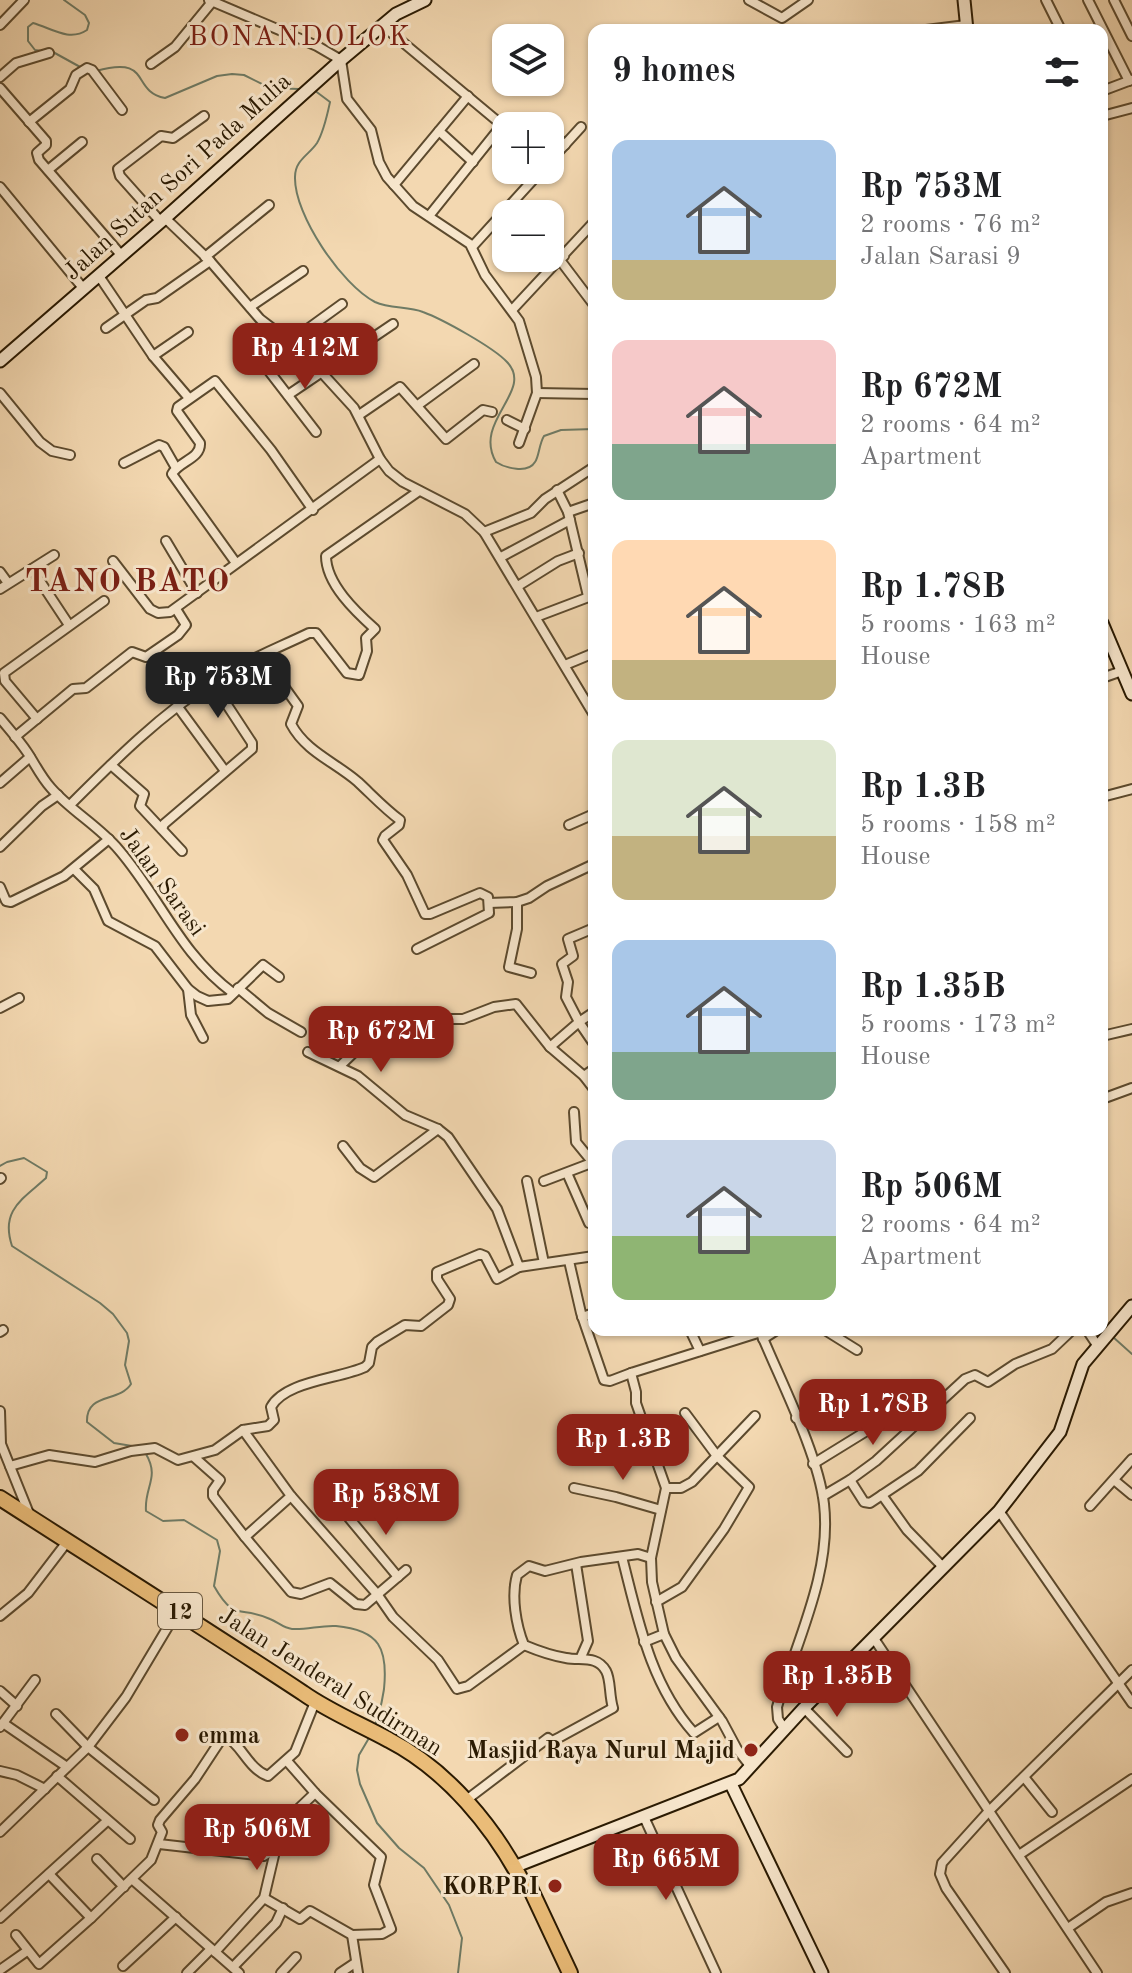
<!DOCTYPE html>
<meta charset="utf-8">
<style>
:root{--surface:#fff;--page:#f2f2f2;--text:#202124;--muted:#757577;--accent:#8f2418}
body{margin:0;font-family:"Old Standard TT",serif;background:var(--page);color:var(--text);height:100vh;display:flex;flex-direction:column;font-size:30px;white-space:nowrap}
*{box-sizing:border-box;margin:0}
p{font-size:26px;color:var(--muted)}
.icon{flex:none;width:44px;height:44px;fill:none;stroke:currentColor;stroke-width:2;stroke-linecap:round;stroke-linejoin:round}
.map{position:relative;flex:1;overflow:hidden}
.details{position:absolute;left:588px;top:24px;width:520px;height:1312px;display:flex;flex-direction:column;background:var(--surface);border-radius:16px;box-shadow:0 2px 6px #0004}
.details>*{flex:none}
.buttons{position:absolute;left:492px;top:24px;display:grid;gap:16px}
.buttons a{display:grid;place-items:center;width:72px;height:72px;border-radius:16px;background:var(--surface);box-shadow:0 2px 6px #0004;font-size:40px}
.price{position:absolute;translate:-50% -68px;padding:0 18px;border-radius:16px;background:var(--accent);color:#fff;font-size:26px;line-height:52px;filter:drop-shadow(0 2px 4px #0008)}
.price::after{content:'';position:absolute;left:50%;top:48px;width:24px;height:18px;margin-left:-12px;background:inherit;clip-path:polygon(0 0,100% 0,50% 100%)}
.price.selected{background:#222;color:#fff}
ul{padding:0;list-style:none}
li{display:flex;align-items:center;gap:24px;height:200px;padding:0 24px}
li span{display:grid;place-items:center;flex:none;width:224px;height:160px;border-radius:16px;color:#555}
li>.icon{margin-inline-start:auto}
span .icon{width:96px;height:96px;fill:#fffc;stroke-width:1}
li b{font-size:34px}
h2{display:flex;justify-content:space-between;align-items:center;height:96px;padding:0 24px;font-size:34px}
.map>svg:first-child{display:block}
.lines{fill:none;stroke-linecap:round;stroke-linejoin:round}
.stream{stroke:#6f7b65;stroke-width:2}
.street-casing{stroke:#5c4a2e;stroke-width:12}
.secondary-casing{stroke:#2a1a02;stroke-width:15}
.highway-casing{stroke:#2a1a02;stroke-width:18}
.street{stroke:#f7e6cc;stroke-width:8}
.secondary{stroke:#f7e6cc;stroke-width:11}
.highway{stroke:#eabc78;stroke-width:14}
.poi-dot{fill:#8f2418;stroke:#f7e6cc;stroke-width:3}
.labels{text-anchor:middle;stroke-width:6;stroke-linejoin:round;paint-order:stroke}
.shield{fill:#f7e6cc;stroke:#68573f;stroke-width:2}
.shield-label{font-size:22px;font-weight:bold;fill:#2a1a02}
.street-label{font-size:24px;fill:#2a1a02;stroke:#f7e6cc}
.poi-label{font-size:24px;font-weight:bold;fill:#2a1a02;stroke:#f7e6cc;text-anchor:end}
.quarter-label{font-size:28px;letter-spacing:2px;fill:#7a1f14;stroke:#f7e6cc}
.district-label{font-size:32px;font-weight:bold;letter-spacing:2px;fill:#7a1f14;stroke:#f7e6cc}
</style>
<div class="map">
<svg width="1132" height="1973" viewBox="0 0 1132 1973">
<rect width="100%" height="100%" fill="#f3d8b1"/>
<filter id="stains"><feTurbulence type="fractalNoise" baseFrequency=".0025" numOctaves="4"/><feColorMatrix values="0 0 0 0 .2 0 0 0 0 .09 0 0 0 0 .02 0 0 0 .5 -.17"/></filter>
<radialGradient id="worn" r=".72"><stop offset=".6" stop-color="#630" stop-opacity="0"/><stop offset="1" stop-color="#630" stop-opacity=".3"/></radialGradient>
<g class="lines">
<g class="stream">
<path d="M42,51l-7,-1 -7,-9v-14l5,-4c18,5 36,19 54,7l2,-7 -4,-8 -21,-15"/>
<path d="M53,52l29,16"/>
<path d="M96,71c57,-16 34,20 69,27l52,-22 15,-2 12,1 26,13 29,1"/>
<path d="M314,90l16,12c-3,14 -6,29 -13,41 -8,12 -22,17 -22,34 -1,38 47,108 80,125 15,7 33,4 48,10 19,7 70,35 84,50 28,29 -35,59 -11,100 9,6 32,12 39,0 4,-5 4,-18 9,-26l17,-6 33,-1"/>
<path d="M0,1166l7,-4 17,-4 23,14 -1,6c-23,21 -46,32 -34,68l88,57 13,11 14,19 2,8 -4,24 6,19c-12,19 -45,8 -44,38l27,21 24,4"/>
<path d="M1113,1337l19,17"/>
<path d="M146,1454c14,24 -2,33 0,57l17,10 21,-1 33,20 3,11 -6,35c21,37 26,19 56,33 8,3 13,9 22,10 15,1 29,-4 44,-3 44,4 52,23 48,63 -2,12 -4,25 -9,36"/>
<path d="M369,1738l-10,17 -2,15 3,14 17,39 22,25 25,20 25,37 13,33 -4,35"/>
</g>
<defs>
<g id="street">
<path d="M209,0l108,46 24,14 6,39 24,31 8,32 8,15 26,29 57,38 15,31 34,46 17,56 1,16 -18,50"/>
<path d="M749,0l33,18 26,-18"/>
<path d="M1046,0l15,30"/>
<path d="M1088,0l41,81"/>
<path d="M1114,0l18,36"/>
<path d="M0,25l24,-25"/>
<path d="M382,25l120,100h10l23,-6 10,7"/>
<path d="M926,30l40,-5"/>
<path d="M151,64l24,-17 37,-45"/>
<path d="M0,77l16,-14 33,-10"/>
<path d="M0,88l46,53v4l-9,8 2,7 83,96"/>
<path d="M1102,91l29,-11"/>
<path d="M1102,116l30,-8"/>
<path d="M29,122l41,-33 6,-14 11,-7 5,2 30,40"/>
<path d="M550,130l15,15"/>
<path d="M439,131l34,31"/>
<path d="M550,161l31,-34"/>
<path d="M48,170l34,-28"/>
<path d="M394,185l74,-89"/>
<path d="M0,187l83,101"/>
<path d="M429,216l73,-91"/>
<path d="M165,218l45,43 50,58 42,32 52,57 26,51 9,12 14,11 62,32 19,18 110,183"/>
<path d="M161,222l-41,-46 -2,-7 43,-33 12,2 31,-22"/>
<path d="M550,243l14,13"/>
<path d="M472,247l70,-77"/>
<path d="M205,257l64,-52"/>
<path d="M560,260l34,45"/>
<path d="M99,276l54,80 35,41"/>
<path d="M250,307l53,-36"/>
<path d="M513,309l81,-87"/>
<path d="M106,328l40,-28 11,-2 53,-37"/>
<path d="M291,341l51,-37"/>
<path d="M252,349l64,83"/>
<path d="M153,356l35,-24"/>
<path d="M0,393l40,49 12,9 18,4"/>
<path d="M537,393l57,1"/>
<path d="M288,395l105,-71"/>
<path d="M418,405l56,-41"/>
<path d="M359,415l41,-28 46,52 37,-29 9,2"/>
<path d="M507,420l18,9"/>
<path d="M124,463l35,-18 5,2 12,21"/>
<path d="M557,490l11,22 20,84"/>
<path d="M568,512l26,-9"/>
<path d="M484,532l47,-19 14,-14 49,-32"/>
<path d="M166,541l31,52"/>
<path d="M501,557l69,-37"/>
<path d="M113,561l37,48 8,4 12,-1 210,-153"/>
<path d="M236,563l-64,-89c7,-13 29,-15 28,-31l-23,-32 1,-4 37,-26 56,69 42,60"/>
<path d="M32,569l37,56"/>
<path d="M0,572l8,11"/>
<path d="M518,586l40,-25 21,-8"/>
<path d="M0,589l54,-34"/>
<path d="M536,617l58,-22"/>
<path d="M262,656l36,50 -7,18c15,28 44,38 67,58 14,13 27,27 42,38l-1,5 -14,11 -2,4 24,35 18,39h5l50,-21 8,4 1,16 -72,36"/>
<path d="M565,665l29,-12"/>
<path d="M1102,678l20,-7"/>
<path d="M178,707l47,64"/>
<path d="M0,718c9,11 19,22 27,34 8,12 14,25 24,36 20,23 48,38 68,62 42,49 61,104 114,143"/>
<path d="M37,719l-32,-38 -1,-8 100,-72"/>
<path d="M15,737l58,-48 13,-1 46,-36 14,5 32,-22 8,-10 -10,-16"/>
<path d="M111,765l33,29 -4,12 42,45"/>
<path d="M0,783l30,-26"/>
<path d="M1102,797l30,-8"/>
<path d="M70,805c45,-45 91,-91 145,-125 29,-19 63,-32 94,-47h7l31,40 12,2 8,-24 -1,-13 9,-9c-19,-17 -49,-45 -49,-73l93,-65"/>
<path d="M569,825l25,-11"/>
<path d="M162,829l2,-5 88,-75v-6l-40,-61"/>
<path d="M0,847l42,-41 16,-11"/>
<path d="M74,869l20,20 14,32 47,25 33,43 9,7 11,5 20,-2 35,-34 16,12"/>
<path d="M0,887l6,14 5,1 53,-26 45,-37"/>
<path d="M517,902v27l-8,38 22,6"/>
<path d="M489,903l28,-1 12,-4 18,-12 47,-22"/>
<path d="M594,928l-26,11 5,17 -11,8 6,18 -2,15 13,25 -29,25 34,29 10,13"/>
<path d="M238,988l30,25 33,19"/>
<path d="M188,989l3,26 12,23"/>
<path d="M0,1008l19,-10"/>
<path d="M594,1012l-15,10 15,22"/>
<path d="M1102,1036l30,-7"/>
<path d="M308,1052l50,24 47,39 33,14 10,8 49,72 22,58 75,-11"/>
<path d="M340,1066l32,-31 28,-16h63l31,-12 22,-3 34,43"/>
<path d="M584,1076l10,-7"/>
<path d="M1102,1099l30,-11"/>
<path d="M574,1112l2,30 18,22"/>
<path d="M343,1146l17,22 14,9 64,-48"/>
<path d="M567,1173l22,50"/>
<path d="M0,1179l1,-1"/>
<path d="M527,1181l17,82"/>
<path d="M544,1181l50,-19"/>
<path d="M569,1261l12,52 23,67 6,1 21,-8"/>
<path d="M582,1317l12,-4"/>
<path d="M690,1330l10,21"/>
<path d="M825,1330l32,20"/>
<path d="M1087,1330l10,15"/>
<path d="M760,1331c20,49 58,122 64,173 8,69 -28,138 -47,203l1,12 7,11"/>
<path d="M0,1332l3,-2"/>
<path d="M763,1339l14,-9"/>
<path d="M0,1411l1,33 29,72"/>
<path d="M796,1418l64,-31"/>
<path d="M243,1430l48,66 86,98 16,23 45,43 19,29 11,-3 56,-41"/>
<path d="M194,1457l26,23 -7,10v6l32,41"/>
<path d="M813,1464l73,-45 23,-22"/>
<path d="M10,1466l39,-11 46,7 36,-11 24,-3 23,12 37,-10 28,-20 25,-4 6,-6 -3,-13c14,-26 68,-28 94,-40l4,-4 3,-16 5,-5 28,-17 16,1 27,-21 2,-6 -13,-20v-7l43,-18 5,2 12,23 22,-12"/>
<path d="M850,1480l14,22 6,1 48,-32 52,-53"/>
<path d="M1114,1480l18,15"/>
<path d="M574,1488l42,9 45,13"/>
<path d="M666,1488h15l11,-6 63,-66"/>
<path d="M882,1495l25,35 36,37"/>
<path d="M291,1496l-46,41 46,55 10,2 29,-11 26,21 9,1 41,-35"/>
<path d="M823,1496l27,-16 26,-19 89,-82 10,-4 13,7 27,-18 37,-15 20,-19"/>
<path d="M1090,1506l42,-47"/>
<path d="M999,1511l133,192"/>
<path d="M349,1518l49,59"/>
<path d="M622,1557c16,62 28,127 72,176l25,-16"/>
<path d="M576,1564l12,77 -7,16"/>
<path d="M656,1602l26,-15 42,-58 25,-42 -32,-31 -32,-43"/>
<path d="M0,1616l28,-23 39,-51"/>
<path d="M873,1637l224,336"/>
<path d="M644,1642l20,-8"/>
<path d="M0,1691l17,15"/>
<path d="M804,1708l43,44"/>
<path d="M56,1714l32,33 66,53"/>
<path d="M3,1723l64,44"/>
<path d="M0,1727l35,-47"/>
<path d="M287,1761l28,32 66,64 -7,28 17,44 -9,5 -30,1"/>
<path d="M751,1767l-14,-18 -15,-28 -46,-63 -12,-24 -12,-52 -1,-24 15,-70 -30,-85v-11l-5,-19 130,-41"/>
<path d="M0,1771l17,4 28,14"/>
<path d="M57,1776l73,63"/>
<path d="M1024,1777l28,35"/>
<path d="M465,1801l83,-63 4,3 8,-4 53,-29c-4,-13 -2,-28 -7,-37 -9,-16 -25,-10 -40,-13 -13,-2 -30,-8 -42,-13 -8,-20 -13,-49 -7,-70l12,-9 16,5 36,-9 57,-8 13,4"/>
<path d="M644,1817l72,156"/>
<path d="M0,1832l88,-85 38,-50 52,-87"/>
<path d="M159,1844l105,12 11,-7 19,-36 21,-20"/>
<path d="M1019,1855l113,-76"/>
<path d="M97,1859l27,28"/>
<path d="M133,1880l106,93"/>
<path d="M264,1898l36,21 10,-8 42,24 6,38"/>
<path d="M0,1918l107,-97"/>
<path d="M91,1918l60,-58 11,-28 -4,-7 2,-5 35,-41 27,-41 3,-2c16,7 23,33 43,40l27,-24 20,-50"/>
<path d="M1068,1928l38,-26 26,-9"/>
<path d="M16,1935l23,29 52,-46 -42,-44"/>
<path d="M215,1952l49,-54 12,-51"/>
<path d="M123,1966l53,-49"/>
<path d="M233,1967l43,-44 7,-15"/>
<path d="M0,1970l27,-19"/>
<path d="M187,1973l24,-24"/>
<path d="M281,1973l15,-16"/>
<path d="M340,1973l15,-10"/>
<path d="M1005,1973l-59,-85 -6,-14 2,-11 47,-52 143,-141"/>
</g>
<g id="secondary">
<path d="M964,0l3,30"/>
<path d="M0,361l165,-143 176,-158 55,-46 29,-14"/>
<path d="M1102,623l30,71"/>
<path d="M731,1784l91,189"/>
<path d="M514,1867l225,-88 65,-71 195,-197 61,-79 23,-68 49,-58"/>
</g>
<path id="highway" d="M0,1498c101,65 203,129 303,195 27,19 57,31 86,47 58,30 105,87 135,145l7,5 39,83"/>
</defs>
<use href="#street" class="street-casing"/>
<use href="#secondary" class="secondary-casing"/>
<use href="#highway" class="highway-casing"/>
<use href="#street" class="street"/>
<use href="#secondary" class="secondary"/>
<use href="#highway" class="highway"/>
</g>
<g class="poi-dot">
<circle cx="182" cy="1735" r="8"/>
<circle cx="751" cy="1750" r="8"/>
<circle cx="555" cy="1886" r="8"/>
</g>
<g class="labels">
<rect class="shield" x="158" y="1593" width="44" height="36" rx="6"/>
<g class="shield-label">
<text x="180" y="1619">12</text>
</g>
<g class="street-label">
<text transform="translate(177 176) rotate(-42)" y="8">Jalan Sutan Sori Pada Mulia</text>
<text transform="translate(163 881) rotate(54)" y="8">Jalan Sarasi</text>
<text transform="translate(331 1681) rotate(32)" y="8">Jalan Jenderal Sudirman</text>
</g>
<g class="poi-label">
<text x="198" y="1743" text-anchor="start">emma</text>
<text x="735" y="1758">Masjid Raya Nurul Majid</text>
<text x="539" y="1894">KORPRI</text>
</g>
<g class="quarter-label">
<text x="300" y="45">BONANDOLOK</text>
</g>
<g class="district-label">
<text x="128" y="591">TANO BATO</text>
</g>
</g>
<rect width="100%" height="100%" filter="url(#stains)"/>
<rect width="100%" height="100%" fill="url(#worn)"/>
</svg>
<div class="buttons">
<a><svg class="icon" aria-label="layers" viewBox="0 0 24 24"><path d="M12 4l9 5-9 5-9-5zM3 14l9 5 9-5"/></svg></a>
<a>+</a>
<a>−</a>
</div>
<b class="price" style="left:305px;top:391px">Rp 412M</b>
<b class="price selected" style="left:218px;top:720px">Rp 753M</b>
<b class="price" style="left:381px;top:1074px">Rp 672M</b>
<b class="price" style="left:873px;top:1447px">Rp 1.78B</b>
<b class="price" style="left:623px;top:1482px">Rp 1.3B</b>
<b class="price" style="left:386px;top:1537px">Rp 538M</b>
<b class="price" style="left:837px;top:1719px">Rp 1.35B</b>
<b class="price" style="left:257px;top:1872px">Rp 506M</b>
<b class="price" style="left:666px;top:1902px">Rp 665M</b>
<section class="details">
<h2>9 homes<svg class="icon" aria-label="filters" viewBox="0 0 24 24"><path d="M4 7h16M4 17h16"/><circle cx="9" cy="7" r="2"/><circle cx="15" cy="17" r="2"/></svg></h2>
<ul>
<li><span style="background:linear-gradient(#a9c7e8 75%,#c2b280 0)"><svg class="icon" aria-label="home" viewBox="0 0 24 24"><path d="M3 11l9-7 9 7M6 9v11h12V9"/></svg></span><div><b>Rp 753M</b><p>2 rooms · 76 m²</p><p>Jalan Sarasi 9</p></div></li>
<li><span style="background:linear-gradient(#f6c9c9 65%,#7fa58c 0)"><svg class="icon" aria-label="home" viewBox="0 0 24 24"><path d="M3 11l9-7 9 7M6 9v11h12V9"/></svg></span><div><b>Rp 672M</b><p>2 rooms · 64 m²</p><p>Apartment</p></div></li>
<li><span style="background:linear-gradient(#ffd9b3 75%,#c2b280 0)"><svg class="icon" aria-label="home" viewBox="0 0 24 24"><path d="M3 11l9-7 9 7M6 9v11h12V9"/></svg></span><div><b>Rp 1.78B</b><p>5 rooms · 163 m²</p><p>House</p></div></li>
<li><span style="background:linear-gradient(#dfe7d0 60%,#c2b280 0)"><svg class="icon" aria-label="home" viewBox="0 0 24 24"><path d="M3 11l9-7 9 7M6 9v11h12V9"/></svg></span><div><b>Rp 1.3B</b><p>5 rooms · 158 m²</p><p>House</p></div></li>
<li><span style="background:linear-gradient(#a9c7e8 70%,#7fa58c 0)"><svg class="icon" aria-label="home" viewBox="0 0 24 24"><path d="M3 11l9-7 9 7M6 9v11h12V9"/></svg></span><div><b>Rp 1.35B</b><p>5 rooms · 173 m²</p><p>House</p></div></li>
<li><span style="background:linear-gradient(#c9d6e8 60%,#8fb573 0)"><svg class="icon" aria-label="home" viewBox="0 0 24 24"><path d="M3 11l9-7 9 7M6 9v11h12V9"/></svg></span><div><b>Rp 506M</b><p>2 rooms · 64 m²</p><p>Apartment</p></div></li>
</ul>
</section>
</div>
